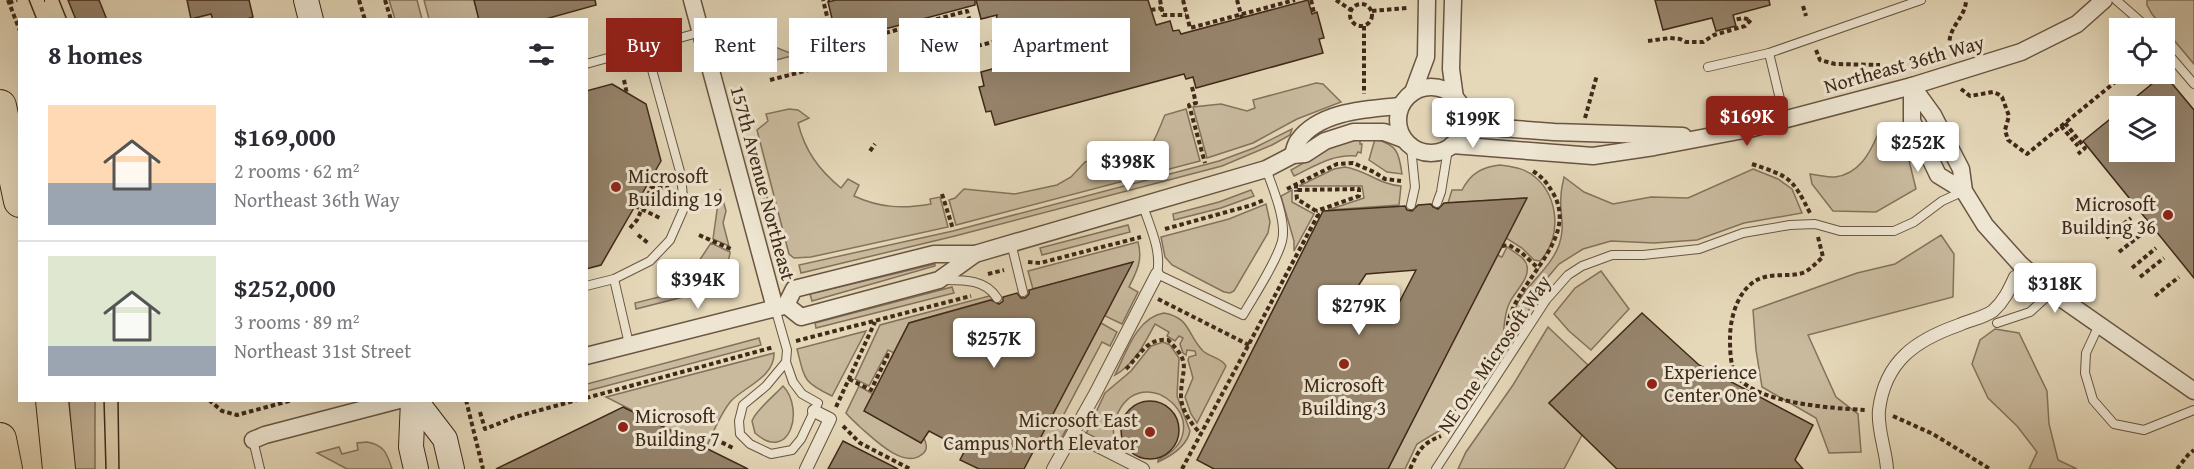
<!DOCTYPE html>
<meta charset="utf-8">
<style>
:root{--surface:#fff;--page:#f2f2f3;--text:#2b2b33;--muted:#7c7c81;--line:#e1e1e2;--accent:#8f2418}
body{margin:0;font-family:"Gentium Book Plus",serif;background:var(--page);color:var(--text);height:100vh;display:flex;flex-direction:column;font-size:22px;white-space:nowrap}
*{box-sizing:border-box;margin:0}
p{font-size:20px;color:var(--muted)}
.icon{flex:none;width:33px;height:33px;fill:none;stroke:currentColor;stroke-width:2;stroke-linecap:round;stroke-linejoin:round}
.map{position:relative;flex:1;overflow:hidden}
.details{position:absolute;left:18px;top:18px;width:570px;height:384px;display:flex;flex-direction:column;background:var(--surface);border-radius:0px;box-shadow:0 6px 24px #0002}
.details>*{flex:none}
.guide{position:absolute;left:606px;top:18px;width:570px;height:54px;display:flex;gap:12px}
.buttons{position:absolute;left:2109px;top:18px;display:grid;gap:12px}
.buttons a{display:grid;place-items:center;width:66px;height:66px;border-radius:0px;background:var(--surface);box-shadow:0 6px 24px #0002;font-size:30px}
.price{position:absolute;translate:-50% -51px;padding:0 14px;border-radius:6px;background:#fff;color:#222;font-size:20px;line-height:39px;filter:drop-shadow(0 2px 3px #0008)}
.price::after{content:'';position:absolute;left:50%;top:36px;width:18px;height:14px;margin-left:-9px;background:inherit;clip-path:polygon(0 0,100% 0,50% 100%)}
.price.active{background:var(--accent);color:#fff}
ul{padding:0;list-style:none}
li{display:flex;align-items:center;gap:18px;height:150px;padding:0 30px}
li+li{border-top:2px solid var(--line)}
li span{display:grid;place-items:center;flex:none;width:168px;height:120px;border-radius:0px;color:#555}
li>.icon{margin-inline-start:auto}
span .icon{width:72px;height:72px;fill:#fffc;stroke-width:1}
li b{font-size:26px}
h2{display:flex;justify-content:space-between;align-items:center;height:72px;padding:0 30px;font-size:26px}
.chip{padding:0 21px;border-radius:0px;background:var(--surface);box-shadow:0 6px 24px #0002;font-size:21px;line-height:54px}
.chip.active{background:var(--accent);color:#fff}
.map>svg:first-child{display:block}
.green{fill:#c9ba9e;stroke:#84725c;stroke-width:1.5}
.building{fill:#96846c;stroke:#402919;stroke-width:1.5;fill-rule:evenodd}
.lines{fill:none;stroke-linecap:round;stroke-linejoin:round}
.service-casing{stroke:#695541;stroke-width:10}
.pedestrian-casing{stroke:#695541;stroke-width:14}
.minor-casing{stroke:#695541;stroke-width:19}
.secondary-casing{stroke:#402919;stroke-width:26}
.motorway-casing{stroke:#402919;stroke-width:34}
.path{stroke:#402919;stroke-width:4;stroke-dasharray:4.5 3;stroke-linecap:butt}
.service{stroke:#eee6d2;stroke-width:8}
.pedestrian{stroke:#eee6d2;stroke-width:12}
.minor{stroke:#eee6d2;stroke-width:16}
.secondary{stroke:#eee6d2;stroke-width:24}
.motorway{stroke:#e5d8b9;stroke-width:32}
.tram{stroke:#402919;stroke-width:1.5}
.poi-dot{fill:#8f2418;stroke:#eee6d2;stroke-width:2}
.labels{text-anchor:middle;stroke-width:6;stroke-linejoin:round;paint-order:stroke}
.street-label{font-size:20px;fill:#402919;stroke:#eee6d2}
.poi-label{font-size:20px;fill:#402919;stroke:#eee6d2;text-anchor:start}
</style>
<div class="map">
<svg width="2194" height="469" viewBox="0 0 2194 469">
<rect width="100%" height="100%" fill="#e5d8b9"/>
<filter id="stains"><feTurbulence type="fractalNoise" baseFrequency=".00333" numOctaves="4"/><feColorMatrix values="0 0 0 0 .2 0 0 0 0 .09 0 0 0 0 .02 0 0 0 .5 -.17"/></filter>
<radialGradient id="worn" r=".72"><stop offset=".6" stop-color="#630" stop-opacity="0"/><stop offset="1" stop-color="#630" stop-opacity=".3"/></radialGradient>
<g class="green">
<path d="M389,0h28l5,19h-27z"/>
<path d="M424,0h50l5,19h-50z"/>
<path d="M2147,0h47v64l-42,-50 -5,-9z"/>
<path d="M728,28l67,27 -56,15z"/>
<path d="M1316,83l7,1 18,18 -44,17 -44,24 -46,15 -14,-51 28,-3 26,7 8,-3 -2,-8z"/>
<path d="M789,109l9,1 11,8 -11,5c7,28 21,47 43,65l7,-9 11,6 -5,11c26,12 49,13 77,8l-1,-5 10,-2 8,30 -137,30 -17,1 -5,-4 -32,-124 11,-9 -2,-7z"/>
<path d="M1186,109l14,52 -244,64 -7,-25 6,-2 9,-9 51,5 42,-9 14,-8 14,-15 26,-6 17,10c21,-5 29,-33 37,-51z"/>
<path d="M1292,129l-2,6 -18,10 -50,21 -267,70 -154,37 -2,-8 154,-34 266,-70 35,-13z"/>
<path d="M1891,129l13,11 12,49 -40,23 -43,-1 -21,-27 -2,-10c8,1 17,3 25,3 24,-3 35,-24 43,-43z"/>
<path d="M1360,139v5h2l-1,9 -3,-1 -2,4c-23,-2 -41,10 -62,20l-3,-6 44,-25z"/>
<path d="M1375,139c22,6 24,13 27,35l-15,-2 -18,-12z"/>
<path d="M753,143l29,111 -5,3 -31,-113z"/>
<path d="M1500,165c13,2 25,3 35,12 24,19 27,62 5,84l-6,-1 -12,-12 -16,-10 20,-40 -78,5 4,-13h10c9,-17 20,-23 38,-25z"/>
<path d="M1345,167c23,4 33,17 56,19l-2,19 -71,5 36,-12 -2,-12h-63l35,-17z"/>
<path d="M1753,169l25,10 14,10 10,24 -58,10 -47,17 -43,3 -43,-2 -28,8 -24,15 -16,19 -29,55c0,-6 -1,-13 -1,-19 3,-29 36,-46 46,-74 7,-21 0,-30 2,-49 0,-7 2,-13 3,-19l20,15 29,12 38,-7 37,1z"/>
<path d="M720,189l6,22 -3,12 6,23 -16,-7z"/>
<path d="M1251,190l3,6 -33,12 -47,12 -1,-6 46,-12z"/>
<path d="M1292,190v12l22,12 -20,37v-10l-13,-45z"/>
<path d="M1266,204l4,18 -2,11 -34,58 -4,2 -6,-1 -52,-27 -7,-8 -4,-20 68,-18z"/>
<path d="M1128,225l2,7 -88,23 -2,-7z"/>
<path d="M1941,235l13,19 -1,43 -145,38 28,62 22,17 3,38 -32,1 -13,-35 -54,-31 -6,-37 -3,-40 104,-37 38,-9z"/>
<path d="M1138,242c5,18 -1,29 -9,45l9,5 -16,32 -17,-8 27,-53 -99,26 -5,-18z"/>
<path d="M711,243l19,9c-1,23 -35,28 -54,32l17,-14z"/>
<path d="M1507,247c7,5 19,11 20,19 3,13 -13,26 -18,38 -7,15 -3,31 -10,46l-57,79 -25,15 -12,25h-17l109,-214 5,2z"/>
<path d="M935,264v2l-123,35 -2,-7z"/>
<path d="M1601,271l28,38 -38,41 -22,-19 -15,-17 21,-26z"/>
<path d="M726,280l3,5 -3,1 -90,23 -1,-6z"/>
<path d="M952,287l2,6 -138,35 -1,-5z"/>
<path d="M989,296l4,3 -84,24 -15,30 -6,-3 -19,36 -14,-7 25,-54z"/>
<path d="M1164,313c27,5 23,22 39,38 7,6 19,7 23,15l-29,57 -6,-9 -6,-17 8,-19 -5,-18 1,-3 7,-2 -1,-4 -8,-1 -1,5 -3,-2 -3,-9 3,-6 -4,-2 -4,5 -8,-5 2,-4 -14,-8c-10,19 -21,41 -40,51 11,-22 22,-58 49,-62z"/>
<path d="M1101,323l16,9 -7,14 -8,-4 -40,76 8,4 -16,30 -17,-8z"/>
<path d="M1548,327l40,38 -39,38 33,32 -18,34h-106l8,-17 47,-67z"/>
<path d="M1995,329l24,4 28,58 2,33 9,36 19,9h-48l8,-17 -20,-26 -29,-28 -16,-34 8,-24z"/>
<path d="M866,331l-34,65c-29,-14 -27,-16 -35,-47z"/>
<path d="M759,338l2,7 -174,46v-7z"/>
<path d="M1163,342l7,3 9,13 -2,38 13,35c-3,15 -19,25 -32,31v-2c67,-32 -16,-107 -42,-43 -6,14 -1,27 8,38l-38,-21 19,-41 26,-22 20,-25z"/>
<path d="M774,353c1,24 -30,34 -43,48 -11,13 -18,32 -25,47l-100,-51z"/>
<path d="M783,386c22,23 7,78 -28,47l-3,-12c4,-11 22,-25 31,-35z"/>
<path d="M859,386l14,8 -8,17 56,32 3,-5c3,7 4,13 -3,17 -18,14 -48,-17 -61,-28 -5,-5 -10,-9 -14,-14z"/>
<path d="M69,401h26v68h-20z"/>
<path d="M367,442c17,3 20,11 25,27h-45l-30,-16 22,-6 3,7 16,-4 -1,-7z"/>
</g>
<g class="building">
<path d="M68,0h31l8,20h-31z"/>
<path d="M187,0h62l4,17 -9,3h-31l-2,-6 -20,5z"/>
<path d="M474,0h121l1,5 -54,15h-63z"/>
<path d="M836,0h139v5l-131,35 -4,-14 -6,1 -6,-25z"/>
<path d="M976,0h172l8,25 14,-4 3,10 6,-1 2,4 127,-34 4,14 5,-2 7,26 -5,1 4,14 -127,35 -3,-11 -7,2 -2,-5 -189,51 -4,-14 -5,1 -7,-25 5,-1 -3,-14 29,-8 -17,-22 4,-27 -16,4z"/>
<path d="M1655,0h114l1,5 -37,10 3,11 -20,5 -4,-13 -49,12z"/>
<path d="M2164,74l30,36v168l-111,-137 37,-30v41h44v-46h-39z"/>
<path d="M612,84l34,20 15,57 -60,104 -15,4v-178z"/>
<path d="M1527,198l-139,271h-174l-17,-9 126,-249 82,-5 2,4 5,1 6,-6 13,-1 2,3 5,2 6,-6zM1416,270l-26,50 -41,-20 17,-26z"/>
<path d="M1133,262l-109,207h-45l-19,-9 5,-10 -36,-19 -8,12 -57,-32 45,-88 82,-23 8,4 4,-3v-4l14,-4 4,5h4l4,-4v-4z"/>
<path d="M1642,313l57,52 114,60 -18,35 8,9h-186l-68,-66z"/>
<circle cx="1150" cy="430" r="29"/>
<path d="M623,407l125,62h-252z"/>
<path d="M843,441l55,28h-70z"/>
</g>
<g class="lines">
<defs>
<g id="service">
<path d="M2116,0l32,28"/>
<path d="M2164,49l30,35"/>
<path d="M1769,53l16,67"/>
<path d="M586,64l115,-32"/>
<path d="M1708,67l61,-14 152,-53"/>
<path d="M1411,147l4,40 -4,18"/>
<path d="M1437,203l4,-11 7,-43"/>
<path d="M1143,206c7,21 19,45 14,68l86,41c11,-19 34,-54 39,-74 5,-19 -9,-53 -16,-72"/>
<path d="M1011,243l12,49"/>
<path d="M614,279l15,65"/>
<path d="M943,280c20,0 42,-1 54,18"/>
<path d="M586,286l28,-7 36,-18 20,-21 14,-32 -3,-33 -35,-127"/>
<path d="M775,308l12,42 -1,12 7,20 9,12 16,9 -17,36 -9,11 -21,4 -21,-10 -10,-10 -1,-13 4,-16 23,-19 20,-24"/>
<path d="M1997,323l33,-11 22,-20"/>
<path d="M2099,325l-13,28 -1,20 8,27 21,24 30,6 50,-20"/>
<path d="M253,440l7,29"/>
<path d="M1436,469l110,-169 22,-25 14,-9 30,-11h31l56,-6 44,-16 47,-8 25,-1 25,7h54l20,-9 28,-21 22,-10"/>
</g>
<g id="pedestrian">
<path d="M1074,434l69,35"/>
<path d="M806,469l24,-50 -16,-8"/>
<path d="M1053,469l42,-75 62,-120"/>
<path d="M1887,469c-1,-19 -10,-40 -8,-59 6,-49 37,-70 80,-85 11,-5 24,-7 34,-14 11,-10 16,-21 22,-34"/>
</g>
<g id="minor">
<path d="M692,0l83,308"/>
<path d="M1453,0l-2,69 4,29"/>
<path d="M1912,86l21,29 28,54 3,22 21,34 35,39 32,28 142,99"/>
<path d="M1912,86v35l26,54 26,16"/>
<circle cx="1431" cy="120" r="33"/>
<path d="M1413,92l13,-35 1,-57"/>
<path d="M1460,105l32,21 9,2 53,4 129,4"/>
<path d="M1452,145l141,11 61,-9 95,-18 163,-43 109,-34 56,-28 27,-24"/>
<path d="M1293,155c1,-4 2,-10 5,-14 21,-30 69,-32 102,-35"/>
<path d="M786,305l8,-16 140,-35h41l291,-85 27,-14 12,-1 20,-13 28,-9h31l19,7"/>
<path d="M786,305l15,12 138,-37 36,-26"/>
<path d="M586,356l198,-50"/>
<path d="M253,440l12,-5 134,-35"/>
</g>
<g id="secondary">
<path d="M306,0l5,20"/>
<path d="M413,400l-2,47 5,22"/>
<path d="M415,400l30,39 7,30"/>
</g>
<g id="motorway">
<path d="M0,106l20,95"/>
<path d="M52,400l7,69"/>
<path d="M0,439l6,30"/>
</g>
</defs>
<use href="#service" class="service-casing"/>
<use href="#pedestrian" class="pedestrian-casing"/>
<use href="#minor" class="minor-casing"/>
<use href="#secondary" class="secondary-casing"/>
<use href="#motorway" class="motorway-casing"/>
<g class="path">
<path d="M8,0l12,31"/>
<path d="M44,0h1"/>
<path d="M359,0l6,20"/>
<path d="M385,0l6,20"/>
<path d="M828,0l2,1"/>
<path d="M1160,0l3,15h23"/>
<path d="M1183,0l7,28 105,-28"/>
<path d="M1237,0l5,18"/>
<path d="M1311,0l3,13"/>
<path d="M1336,0l15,10"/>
<path d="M9,3l8,-3"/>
<circle cx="1361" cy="15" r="11"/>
<path d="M1803,6l3,10"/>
<path d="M1151,10l11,-2"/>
<path d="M1372,11l35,-3"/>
<path d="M1364,26v68"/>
<path d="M1648,41l22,-3 10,1 6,3h17l11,-7 31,-9 6,-6 -8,-2 -9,2"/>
<path d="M1950,48c-4,-20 16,-30 16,-48"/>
<path d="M822,50l-4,-14 13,-4 -8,-32"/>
<path d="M1816,50l4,10 15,4 45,1"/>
<path d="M941,55l52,-13"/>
<path d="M815,56l7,-6 145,-39 10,35"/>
<path d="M624,80l3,14"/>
<path d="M770,80l39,-10"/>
<path d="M1192,87l4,16 -7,2 16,58"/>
<path d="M1961,89l9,7 23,-4 5,2 4,3 7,19 -4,14 3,10 19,14 98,-80"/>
<path d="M1585,118l12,-43"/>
<path d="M2065,123l20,25 -7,6"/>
<path d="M2061,126l17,20"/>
<path d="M870,151l5,-7"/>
<path d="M1752,164c38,13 40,13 58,49"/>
<path d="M1296,184v6l63,-1v7l-43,15"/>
<path d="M1287,189l50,-25 16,-1 21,9 11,7 16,2"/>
<path d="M942,194l11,35"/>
<path d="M635,206l25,12"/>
<path d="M630,228l7,-8 14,-32h18"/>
<path d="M1165,229l87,-24 12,-5"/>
<path d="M638,235l10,8"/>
<path d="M699,235l34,15"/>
<path d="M1818,237l5,20c-6,5 -11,11 -18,15 -18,8 -41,-5 -60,18 -10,12 -15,32 -15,48 0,11 0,31 8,40 24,26 93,30 127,32"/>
<path d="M2106,238l25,-20"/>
<path d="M1502,246l7,-1 13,8 17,16"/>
<path d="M2119,252l24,-19"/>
<path d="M1028,262l12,1 101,-26"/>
<path d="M2132,268l24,-20"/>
<path d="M988,274l16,-4"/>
<path d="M2140,277l24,-19"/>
<path d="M2155,296l24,-19"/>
<path d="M1158,299l91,46"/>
<path d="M1507,333c0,-48 75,-90 46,-140 -6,-10 -11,-17 -22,-23"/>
<path d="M796,341l175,-45"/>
<path d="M1126,369c13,-13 22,-32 42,-29 25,24 13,28 13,56 0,14 11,29 20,38"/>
<path d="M849,379l22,11 17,-35 4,2"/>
<path d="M586,398l188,-51"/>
<path d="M209,400l13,11 15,4 56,-15"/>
<path d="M466,400l17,69"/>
<path d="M836,407l39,-85"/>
<path d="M480,412l5,17 30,-12 62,-17"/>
<path d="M1893,416l40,18 57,35"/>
<path d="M843,426l17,17 50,26"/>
<path d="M715,439l18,9"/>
<path d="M1182,469l136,-254 -2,-4 -19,-12 -1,-9"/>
<path d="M1410,469c9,-19 11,-25 31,-33"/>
<path d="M2177,469l11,-14 6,-5"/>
</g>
<use href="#service" class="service"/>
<use href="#pedestrian" class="pedestrian"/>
<use href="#minor" class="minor"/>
<use href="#secondary" class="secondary"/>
<use href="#motorway" class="motorway"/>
<g class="tram">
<path d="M29,0l8,20"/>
<path d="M59,0l8,20"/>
<path d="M104,400l2,69"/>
<path d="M118,400l1,69"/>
</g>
</g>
<g class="poi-dot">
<circle cx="616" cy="187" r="6"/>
<circle cx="2168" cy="215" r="6"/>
<circle cx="1344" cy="364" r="6"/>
<circle cx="1652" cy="384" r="6"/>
<circle cx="623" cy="427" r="6"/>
<circle cx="1150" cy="432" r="6"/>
</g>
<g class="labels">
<g class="street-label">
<text transform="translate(1904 64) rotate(-16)" y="7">Northeast 36th Way</text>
<text transform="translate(763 183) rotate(75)" y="7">157th Avenue Northeast</text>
<text transform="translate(1494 354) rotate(-56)" y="7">NE One Microsoft Way</text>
</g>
<g class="poi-label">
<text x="628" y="183">Microsoft<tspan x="628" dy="23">Building 19</tspan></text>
<text x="2156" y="211" text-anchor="end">Microsoft<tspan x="2156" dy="23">Building 36</tspan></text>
<text x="1664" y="379">Experience<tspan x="1664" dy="23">Center One</tspan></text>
<text x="1344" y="392" text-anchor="middle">Microsoft<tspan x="1344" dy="23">Building 3</tspan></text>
<text x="635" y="423">Microsoft<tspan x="635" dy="23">Building 7</tspan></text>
<text x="1138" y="427" text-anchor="end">Microsoft East<tspan x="1138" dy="23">Campus North Elevator</tspan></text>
</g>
</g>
<rect width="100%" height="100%" filter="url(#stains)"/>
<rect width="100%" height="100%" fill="url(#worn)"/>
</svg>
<div class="buttons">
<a><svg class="icon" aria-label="locate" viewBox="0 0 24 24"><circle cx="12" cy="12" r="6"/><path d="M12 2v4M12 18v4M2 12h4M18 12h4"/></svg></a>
<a><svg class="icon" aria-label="layers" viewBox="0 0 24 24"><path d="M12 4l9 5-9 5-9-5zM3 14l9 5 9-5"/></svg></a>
</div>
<b class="price active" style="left:1747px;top:147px">$169K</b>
<b class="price" style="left:1473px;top:149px">$199K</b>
<b class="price" style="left:1918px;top:173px">$252K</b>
<b class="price" style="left:1128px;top:192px">$398K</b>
<b class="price" style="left:698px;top:310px">$394K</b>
<b class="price" style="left:2055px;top:314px">$318K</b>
<b class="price" style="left:1359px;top:336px">$279K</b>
<b class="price" style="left:994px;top:369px">$257K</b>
<div class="guide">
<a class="chip active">Buy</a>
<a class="chip">Rent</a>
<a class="chip">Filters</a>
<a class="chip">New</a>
<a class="chip">Apartment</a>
</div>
<section class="details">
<h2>8 homes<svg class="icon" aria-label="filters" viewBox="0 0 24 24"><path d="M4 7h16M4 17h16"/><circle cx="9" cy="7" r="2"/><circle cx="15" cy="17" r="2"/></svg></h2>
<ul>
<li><span style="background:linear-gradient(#ffd9b3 65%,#9aa5b1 0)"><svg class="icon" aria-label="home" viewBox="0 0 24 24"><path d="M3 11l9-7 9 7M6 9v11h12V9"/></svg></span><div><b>$169,000</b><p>2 rooms · 62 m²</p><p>Northeast 36th Way</p></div></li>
<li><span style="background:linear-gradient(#dfe7d0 75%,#9aa5b1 0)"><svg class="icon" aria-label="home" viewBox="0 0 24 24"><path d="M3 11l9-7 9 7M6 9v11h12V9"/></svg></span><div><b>$252,000</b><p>3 rooms · 89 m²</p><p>Northeast 31st Street</p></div></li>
</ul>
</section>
</div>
